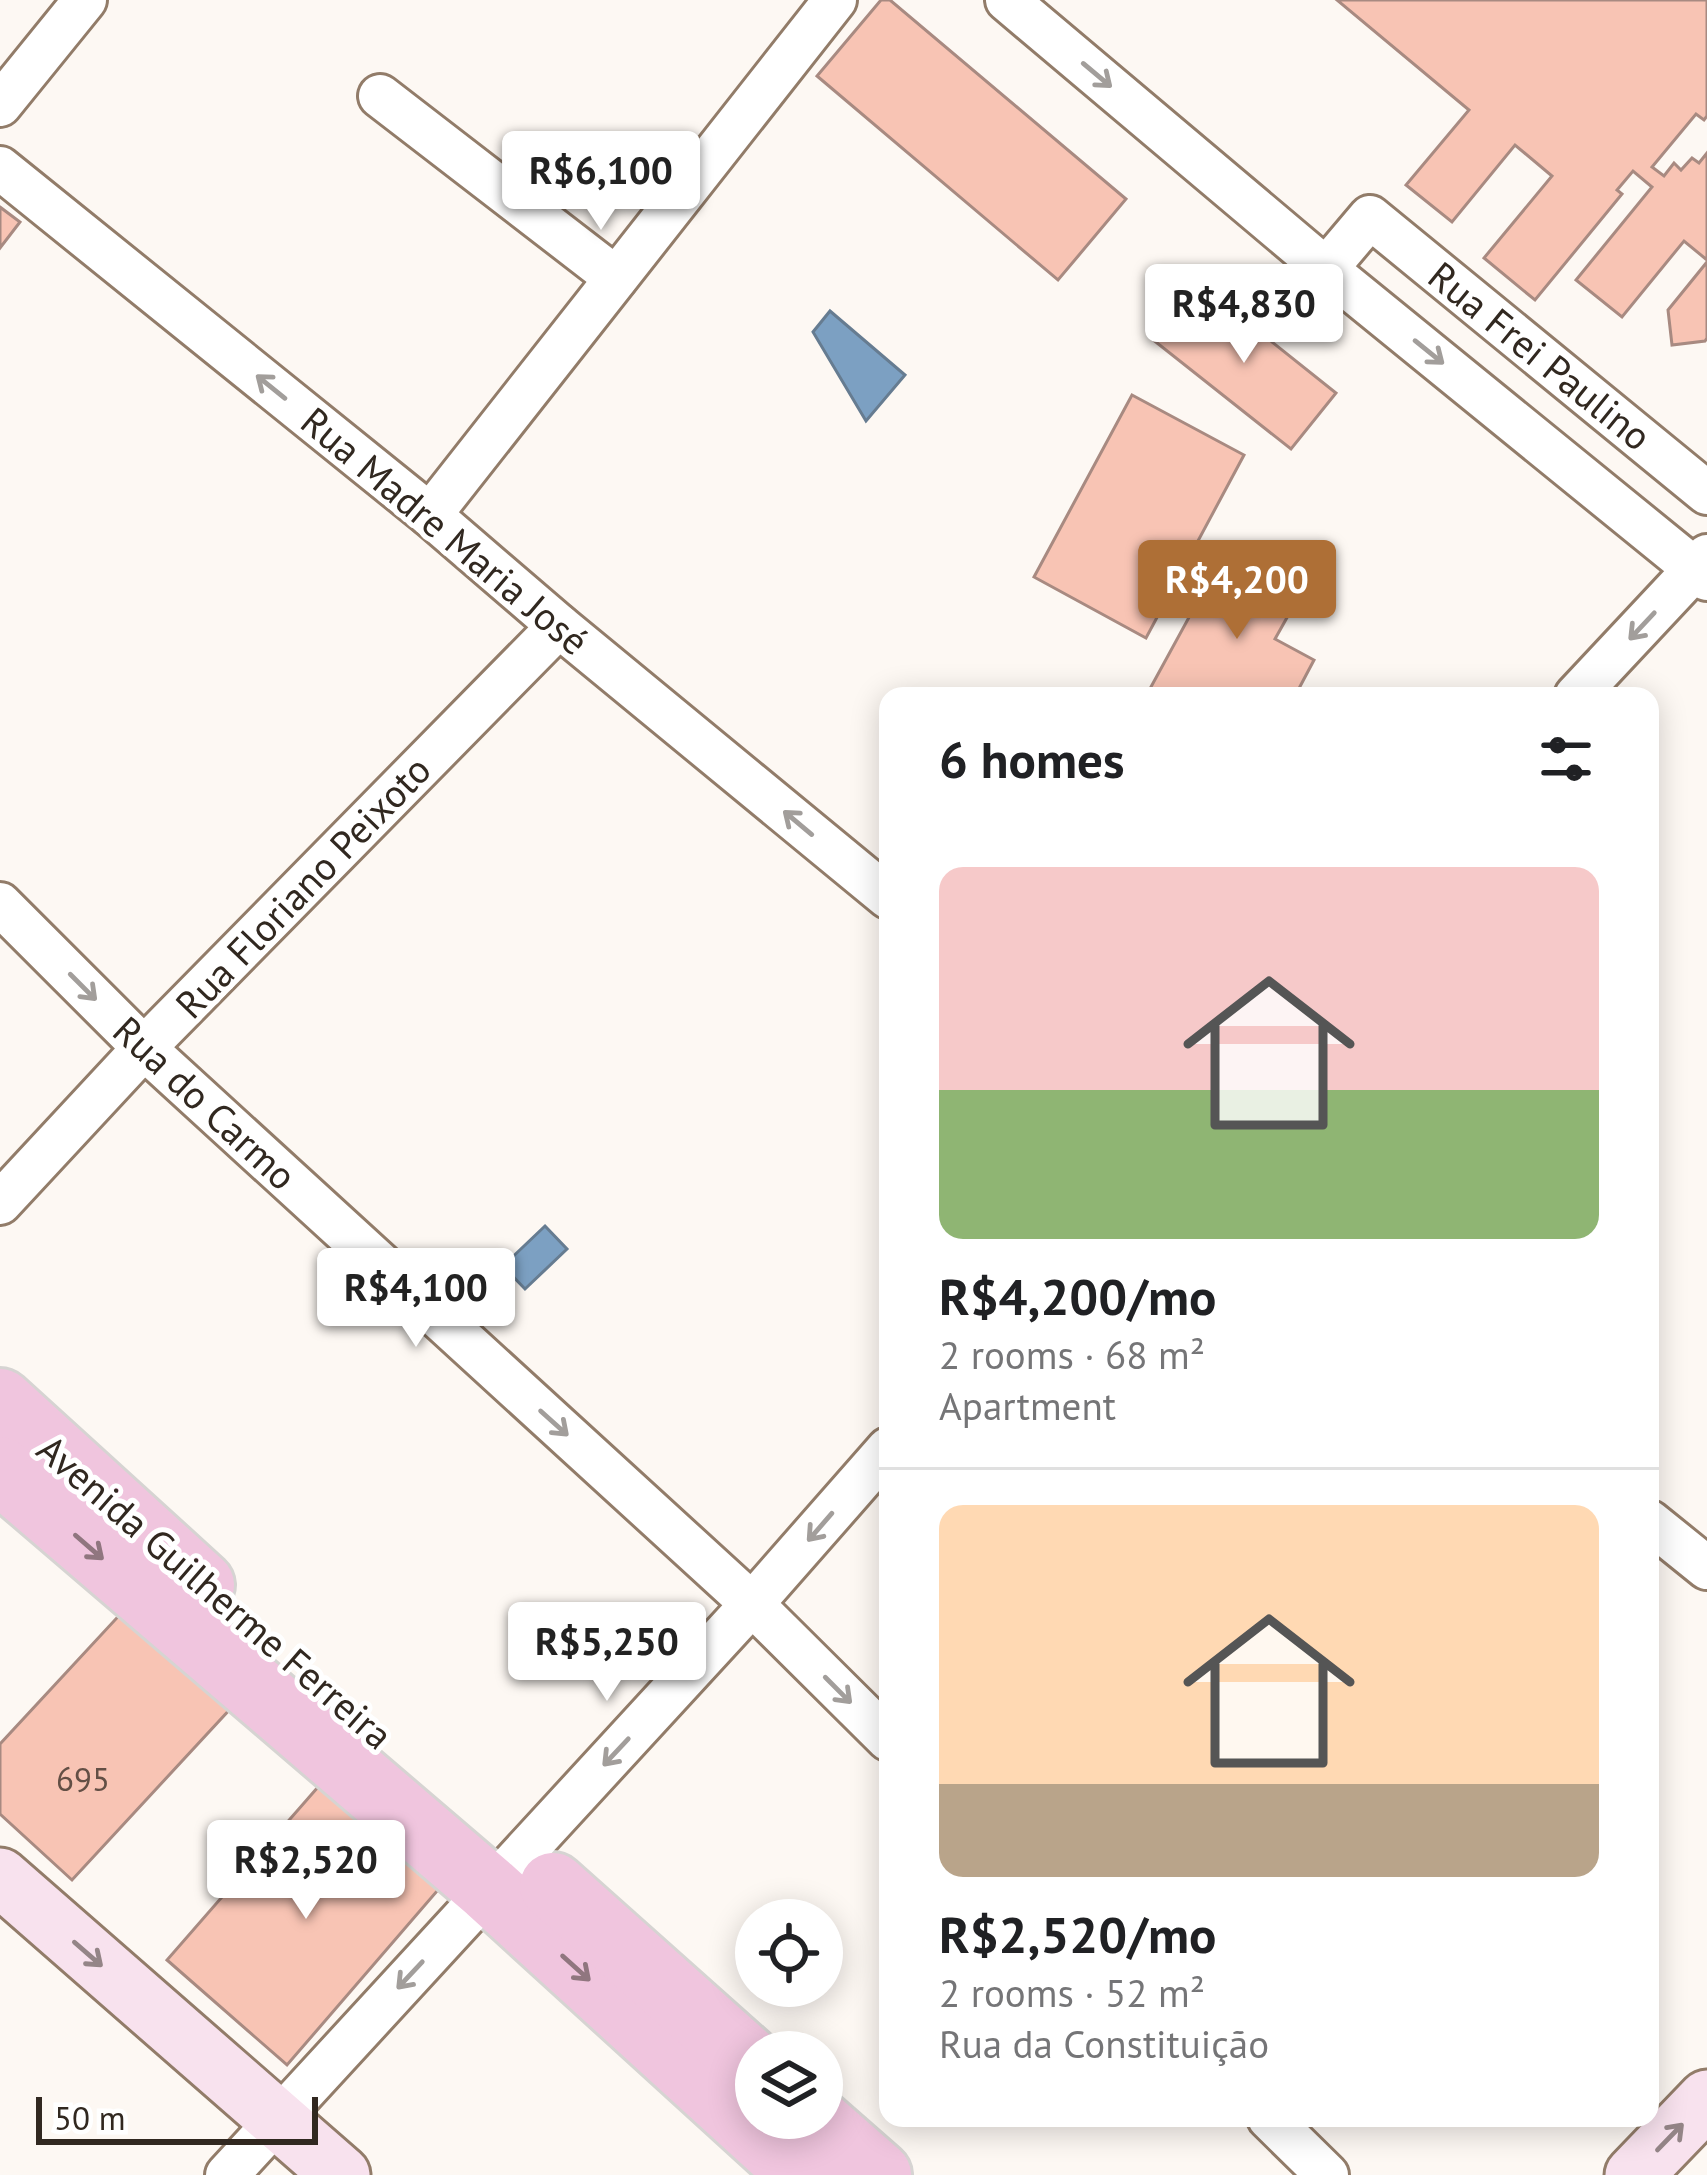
<!DOCTYPE html>
<meta charset="utf-8">
<style>
:root{--surface:#fff;--page:#f2f2f2;--text:#202124;--muted:#757577;--line:#e0e0e0;--accent:#ae6f36}
body{margin:0;font-family:"PT Sans",sans-serif;background:var(--page);color:var(--text);height:100vh;display:flex;flex-direction:column;font-size:45px;white-space:nowrap}
*{box-sizing:border-box;margin:0}
p{font-size:39px;color:var(--muted)}
.icon{flex:none;width:66px;height:66px;fill:none;stroke:currentColor;stroke-width:2;stroke-linecap:round;stroke-linejoin:round}
.map{position:relative;flex:1;overflow:hidden}
.side{position:absolute;left:879px;top:687px;width:780px;height:1440px;display:flex;flex-direction:column;background:var(--surface);border-radius:24px;box-shadow:0 6px 30px #0003}
.side>*{flex:none}
.tools{position:absolute;left:735px;top:1899px;display:grid;gap:24px}
.tools a{display:grid;place-items:center;width:108px;height:108px;border-radius:50%;background:var(--surface);box-shadow:0 6px 30px #0003;font-size:60px}
.scale{position:absolute;left:36px;bottom:30px;width:282px;box-sizing:border-box;padding-left:12px;border:6px solid #312820;border-top:0;font-size:33px;line-height:42px;white-space:nowrap;color:#312820;-webkit-text-stroke:9px #fff;paint-order:stroke}
.price{position:absolute;translate:-50% -102px;padding:0 27px;border-radius:12px;background:#fff;color:#222;font-size:39px;line-height:78px;filter:drop-shadow(0 3px 6px #0008)}
.price::after{content:'';position:absolute;left:50%;top:72px;width:36px;height:27px;margin-left:-18px;background:inherit;clip-path:polygon(0 0,100% 0,50% 100%)}
.price.current{background:var(--accent);color:#fff}
ul{padding:0;list-style:none}
li{display:grid;align-content:center;gap:24px;height:636px;padding:0 60px}
li+li{border-top:3px solid var(--line)}
li span{display:grid;place-items:center;height:372px;border-radius:24px;color:#555}
li>.icon{margin-inline-start:auto}
span .icon{width:216px;height:216px;fill:#fffc;stroke-width:1}
li b{font-size:51px}
h2{display:flex;justify-content:space-between;align-items:center;height:144px;padding:0 60px;font-size:51px}
.map>svg:first-child{display:block}
.water{fill:#7ca0c2;stroke:#667c91;stroke-width:3}
.building{fill:#f8c4b4;stroke:#a88a81;stroke-width:3}
.lines{fill:none;stroke-linecap:round;stroke-linejoin:round}
.street-casing{stroke:#927c69;stroke-width:48}
.secondary-casing{stroke:#927c69;stroke-width:63}
.primary-casing{stroke:#d6d4d2;stroke-width:72}
.street{stroke:#fff;stroke-width:42}
.secondary{stroke:#f8e2ee;stroke-width:57}
.primary{stroke:#f0c5de;stroke-width:66}
.oneway{stroke:#a29e9b}
.oneway2{stroke:#90767f}
.oneway3{stroke:#948587}
.labels{text-anchor:middle;stroke-width:10;stroke-linejoin:round;paint-order:stroke}
.number-label{font-size:33px;fill:#634f45}
.street-label{font-size:39px;fill:#312820;stroke:#fff}
</style>
<div class="map">
<svg width="1707" height="2175" viewBox="0 0 1707 2175">
<rect width="100%" height="100%" fill="#fdf8f3"/>
<g class="water">
<path d="M830,311l75,64 -39,46 -53,-89z"/>
<path d="M545,1226l22,23 -42,40 -22,-23z"/>
</g>
<g class="building">
<path d="M881,0h9l236,199 -68,81 -241,-204z"/>
<path d="M1337,0h370v116l-3,4 -8,-6 -44,53 12,9 10,-13 7,7 11,-12 7,5 8,-10v107l-23,-19 -62,76 -46,-37 76,-93 -19,-16 -16,19 5,4 -87,106 -51,-42 68,-82 -37,-31 -63,77 -46,-37 63,-75z"/>
<path d="M0,207l20,15 -20,26z"/>
<path d="M1707,262v76l-2,3 -33,4 -4,-35z"/>
<path d="M1197,282l139,111 -45,56 -139,-110z"/>
<path d="M1132,395l112,60 -98,183 -112,-61z"/>
<path d="M1240,555l63,34 -28,50 39,21 -19,36h-149l53,-97 13,7z"/>
<path d="M126,1608l106,99 -160,173 -72,-66v-70z"/>
<path d="M325,1779l119,104 -157,182 -120,-105z"/>
</g>
<g class="lines">
<defs>
<g id="street">
<path d="M1007,0l319,269 381,310"/>
<path d="M380,96l236,182"/>
<path d="M0,105l85,-105"/>
<path d="M0,168l430,347 129,111 329,271"/>
<path d="M1326,269l44,-52 337,276"/>
<path d="M430,515l405,-515"/>
<path d="M1576,696l131,-140"/>
<path d="M0,904l144,144 608,556 136,135"/>
<path d="M0,1203l144,-155 415,-422"/>
<path d="M1650,1522l57,46"/>
<path d="M1269,2118l58,57"/>
<path d="M227,2175l525,-571 136,-155"/>
</g>
<g id="secondary">
<path d="M0,1877l341,298"/>
<path d="M1634,2175l73,-76"/>
</g>
<g id="primary">
<path d="M0,1402l201,183"/>
<path d="M0,1470l489,419 314,286"/>
<path d="M553,1886l203,181"/>
<path d="M813,2118l65,57"/>
</g>
</defs>
<use href="#street" class="street-casing"/>
<use href="#secondary" class="secondary-casing"/>
<use href="#primary" class="primary-casing"/>
<use href="#street" class="street"/>
<use href="#secondary" class="secondary"/>
<use href="#primary" class="primary"/>
</g>
<defs><path id="oneway-shaft" d="M-6 0H5M1.5-3L5.5 0L1.5 3" fill="none" stroke-width="1.6" stroke-linecap="round" stroke-linejoin="round" transform="scale(3)"/></defs>
<g class="oneway">
<use href="#oneway-shaft" transform="translate(1097 75) rotate(40)"/>
<use href="#oneway-shaft" transform="translate(1429 352) rotate(39)"/>
<use href="#oneway-shaft" transform="translate(271 387) rotate(-141)"/>
<use href="#oneway-shaft" transform="translate(1642 626) rotate(133)"/>
<use href="#oneway-shaft" transform="translate(798 823) rotate(-140)"/>
<use href="#oneway-shaft" transform="translate(83 987) rotate(45)"/>
<use href="#oneway-shaft" transform="translate(554 1423) rotate(42)"/>
<use href="#oneway-shaft" transform="translate(820 1527) rotate(131)"/>
<use href="#oneway-shaft" transform="translate(838 1690) rotate(45)"/>
<use href="#oneway-shaft" transform="translate(616 1752) rotate(133)"/>
<use href="#oneway-shaft" transform="translate(410 1975) rotate(133)"/>
</g>
<g class="oneway2">
<use href="#oneway-shaft" transform="translate(89 1547) rotate(41)"/>
<use href="#oneway-shaft" transform="translate(576 1968) rotate(42)"/>
</g>
<g class="oneway3">
<use href="#oneway-shaft" transform="translate(88 1954) rotate(41)"/>
<use href="#oneway-shaft" transform="translate(1670 2137) rotate(-46)"/>
</g>
<g class="labels">
<g class="number-label">
<text x="83" y="1791">695</text>
</g>
<g class="street-label">
<text transform="translate(1540 356) rotate(39)" y="14">Rua Frei Paulino</text>
<text transform="translate(445 531) rotate(40)" y="14">Rua Madre Maria José</text>
<text transform="translate(303 887) rotate(-46)" y="14">Rua Floriano Peixoto</text>
<text transform="translate(205 1103) rotate(43)" y="14">Rua do Carmo</text>
<text transform="translate(215 1592) rotate(41)" y="14">Avenida Guilherme Ferreira</text>
</g>
</g>
</svg>
<div class="tools">
<a><svg class="icon" aria-label="locate" viewBox="0 0 24 24"><circle cx="12" cy="12" r="6"/><path d="M12 2v4M12 18v4M2 12h4M18 12h4"/></svg></a>
<a><svg class="icon" aria-label="layers" viewBox="0 0 24 24"><path d="M12 4l9 5-9 5-9-5zM3 14l9 5 9-5"/></svg></a>
</div>
<div class="scale">50 m</div>
<b class="price" style="left:601px;top:233px">R$6,100</b>
<b class="price" style="left:1244px;top:366px">R$4,830</b>
<b class="price current" style="left:1237px;top:642px">R$4,200</b>
<b class="price" style="left:416px;top:1350px">R$4,100</b>
<b class="price" style="left:607px;top:1704px">R$5,250</b>
<b class="price" style="left:306px;top:1922px">R$2,520</b>
<section class="side">
<h2>6 homes<svg class="icon" aria-label="filters" viewBox="0 0 24 24"><path d="M4 7h16M4 17h16"/><circle cx="9" cy="7" r="2"/><circle cx="15" cy="17" r="2"/></svg></h2>
<ul>
<li><span style="background:linear-gradient(#f6c9c9 60%,#8fb573 0)"><svg class="icon" aria-label="home" viewBox="0 0 24 24"><path d="M3 11l9-7 9 7M6 9v11h12V9"/></svg></span><div><b>R$4,200/mo</b><p>2 rooms · 68 m²</p><p>Apartment</p></div></li>
<li><span style="background:linear-gradient(#ffd9b3 75%,#b9a48a 0)"><svg class="icon" aria-label="home" viewBox="0 0 24 24"><path d="M3 11l9-7 9 7M6 9v11h12V9"/></svg></span><div><b>R$2,520/mo</b><p>2 rooms · 52 m²</p><p>Rua da Constituição</p></div></li>
</ul>
</section>
</div>
